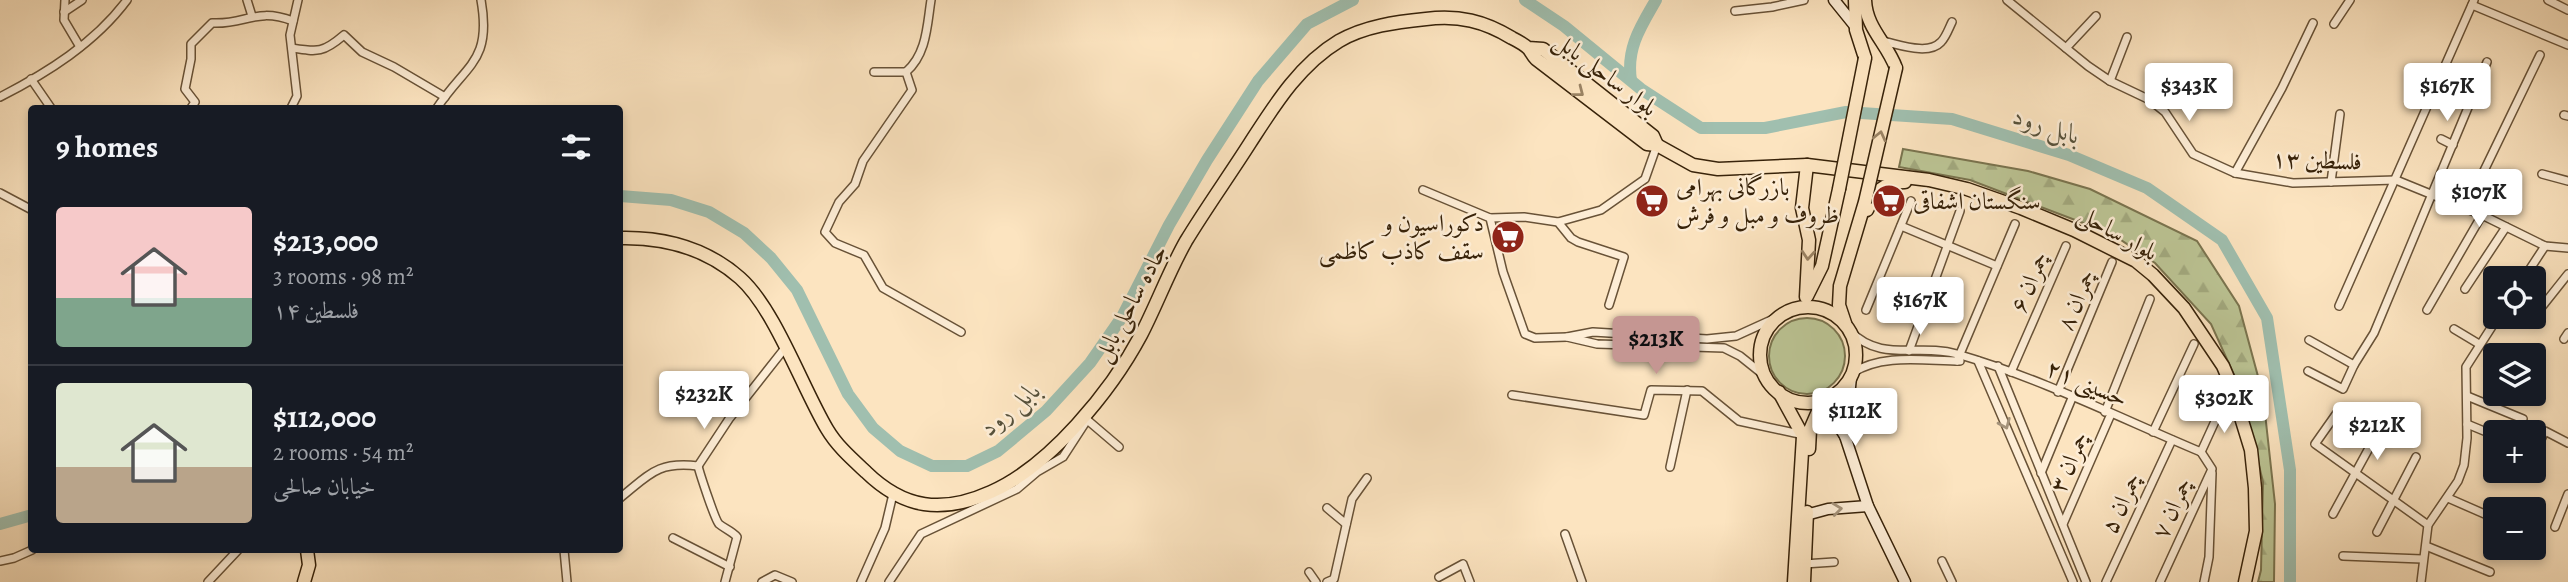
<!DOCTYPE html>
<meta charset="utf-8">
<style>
:root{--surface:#171b24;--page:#20242c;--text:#f1f3f6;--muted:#9ea1a6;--line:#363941;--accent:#c59692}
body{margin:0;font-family:Alegreya,Amiri,serif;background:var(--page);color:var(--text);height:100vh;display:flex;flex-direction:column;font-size:26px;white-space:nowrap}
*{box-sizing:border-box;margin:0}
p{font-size:23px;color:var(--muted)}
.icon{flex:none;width:38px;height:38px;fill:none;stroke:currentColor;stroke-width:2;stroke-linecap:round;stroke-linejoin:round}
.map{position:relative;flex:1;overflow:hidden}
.side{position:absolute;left:28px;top:105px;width:595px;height:448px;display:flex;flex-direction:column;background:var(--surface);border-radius:7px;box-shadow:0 4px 10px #0003}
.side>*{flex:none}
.fabs{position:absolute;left:2483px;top:266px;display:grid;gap:14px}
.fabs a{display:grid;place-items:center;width:63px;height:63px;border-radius:7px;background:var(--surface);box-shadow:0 4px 10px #0003;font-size:35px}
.price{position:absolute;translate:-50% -60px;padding:0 16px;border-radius:7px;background:#fff;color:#222;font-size:23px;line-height:46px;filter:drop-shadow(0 2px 4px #0008)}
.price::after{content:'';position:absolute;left:50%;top:42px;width:21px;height:16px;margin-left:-10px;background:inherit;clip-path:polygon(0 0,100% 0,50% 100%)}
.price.current{background:var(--accent);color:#111}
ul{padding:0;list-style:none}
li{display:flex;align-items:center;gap:21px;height:175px;padding:0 28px}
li+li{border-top:2px solid var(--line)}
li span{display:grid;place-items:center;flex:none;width:196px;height:140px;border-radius:7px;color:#555}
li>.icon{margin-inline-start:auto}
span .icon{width:84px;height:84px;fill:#fffc;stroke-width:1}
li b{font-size:30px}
h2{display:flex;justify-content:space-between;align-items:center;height:84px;padding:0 28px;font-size:30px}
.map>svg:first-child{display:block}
.grass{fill:#bcc595;stroke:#7a744f;stroke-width:2}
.forest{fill:url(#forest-firs);stroke:#7a744f;stroke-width:2}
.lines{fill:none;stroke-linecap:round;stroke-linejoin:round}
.river{stroke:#a0bfaf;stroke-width:12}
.street-casing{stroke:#685237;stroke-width:10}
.secondary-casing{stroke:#372209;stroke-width:13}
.primary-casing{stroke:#372209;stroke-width:15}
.street{stroke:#fdedd6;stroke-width:7}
.secondary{stroke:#fdedd6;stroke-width:10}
.primary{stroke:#fce4c0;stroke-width:12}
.primary-bridge-casing{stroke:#372209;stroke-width:15;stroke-linecap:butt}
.primary-bridge{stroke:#fce4c0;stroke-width:12}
.oneway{stroke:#9a8364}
.oneway2{stroke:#a4927a}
.labels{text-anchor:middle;stroke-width:5;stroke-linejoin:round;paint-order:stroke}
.street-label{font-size:24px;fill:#372209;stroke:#fdedd6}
.poi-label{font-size:24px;fill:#372209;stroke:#fdedd6;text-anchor:start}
.water-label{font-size:26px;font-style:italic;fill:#56513b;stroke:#fdedd6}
</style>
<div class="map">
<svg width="2568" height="582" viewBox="0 0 2568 582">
<defs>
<pattern id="forest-firs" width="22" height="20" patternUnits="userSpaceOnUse" patternTransform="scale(1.75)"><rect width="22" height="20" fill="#bcc595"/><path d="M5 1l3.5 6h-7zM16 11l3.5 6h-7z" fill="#a2a97f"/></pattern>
</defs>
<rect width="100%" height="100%" fill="#fce4c0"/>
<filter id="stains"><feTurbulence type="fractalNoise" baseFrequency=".00286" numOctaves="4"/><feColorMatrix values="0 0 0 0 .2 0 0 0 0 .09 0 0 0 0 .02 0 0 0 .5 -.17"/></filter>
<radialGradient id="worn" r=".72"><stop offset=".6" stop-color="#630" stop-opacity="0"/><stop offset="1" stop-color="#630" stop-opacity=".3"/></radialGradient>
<circle class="grass" cx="1807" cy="356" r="38"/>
<path class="forest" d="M1903,149l125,22 62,18 107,52 42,65 24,89 12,109 -1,78h-16l3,-12 2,-88 -22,-92 -30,-66 -56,-61 -43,-29 -142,-54 -71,-13z"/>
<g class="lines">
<g class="river">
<path d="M1525,0l39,26 77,63 60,39h64l81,-16 106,7 117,36 78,33 75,52 45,78 23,152v112"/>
<path d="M1631,80c-5,-32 10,-54 25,-80"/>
<path d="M620,196l51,4 38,12 35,21 27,25 26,32 51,104 25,34 27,23 32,15h35l31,-15 48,-40 44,-48 32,-46 47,-92 38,-65 51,-79 49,-57 46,-24"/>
<path d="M0,524l32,-9"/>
</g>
<defs>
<g id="street">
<path d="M65,0l-1,20 16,27"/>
<path d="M247,0l5,16"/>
<path d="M931,0c-4,25 -4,54 -25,72l6,18 -49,71 -8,23 -16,18 -14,30 10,11 29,12 19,33 78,44"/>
<path d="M2007,0l81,66 22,15 40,19 15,12 28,42 42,19 58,10 103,-3 86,35 63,31 23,2"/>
<path d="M2548,0l20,10"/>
<path d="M2472,5l96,40"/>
<path d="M1735,11l37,-4 32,-7"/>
<path d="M64,12l18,-12"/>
<path d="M2334,24l16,-24"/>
<path d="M1882,41c16,3 46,15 59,1 5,-5 8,-14 11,-20"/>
<path d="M292,48c26,4 31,5 52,-13l18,17 32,15 51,30"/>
<path d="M2066,48l30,-32"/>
<path d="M874,72h32"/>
<path d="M31,79l20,29"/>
<path d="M2110,81l17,-44"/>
<path d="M0,97c47,-24 95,-54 127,-97"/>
<path d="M191,108l4,-6 -10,-13 6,-30v-15l21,-21c34,2 43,-16 81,-2"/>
<path d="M291,108l6,-12 -7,-61 8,-35"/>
<path d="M437,108c29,-44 55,-46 44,-108"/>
<path d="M2564,115l4,1"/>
<path d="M2441,139l12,6"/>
<path d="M2235,173l47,-85 31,-65"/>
<path d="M2542,174l26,7"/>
<path d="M2331,182l9,-68"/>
<path d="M1423,190l67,28 13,54 22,62 10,4 32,-1"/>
<path d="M0,193l32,17"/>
<path d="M2466,208l74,-153"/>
<path d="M1490,218l34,-1 34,5 13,16 7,4 46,15 -15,48"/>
<path d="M1558,222l43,-12 44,-31 12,-34"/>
<path d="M1901,226l96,40"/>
<path d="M2524,278l21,-32"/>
<path d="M2465,289l41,-62"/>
<path d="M2339,306l135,-306"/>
<path d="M1866,310l45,-109"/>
<path d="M2427,310l55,-95"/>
<path d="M2537,313l31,-39"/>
<path d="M2454,329l25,15"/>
<path d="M1850,331c31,32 69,12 107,23 83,24 163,64 244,98"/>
<path d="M2564,339l4,-6"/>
<path d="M2309,340l45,25"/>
<path d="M1909,351l51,-140"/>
<path d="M1957,361l58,-137"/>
<path d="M1978,361l95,221"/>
<path d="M1998,366l88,216"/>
<path d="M2308,371l35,18 11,-24 20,-32 113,-271"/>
<path d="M2011,372l55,-126"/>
<path d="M1852,373c31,-20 73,-12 108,-12"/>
<path d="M1765,376l-25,-20 -16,-8 -127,-4 -30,-7 26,-5 114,7 29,-3 44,-20"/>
<path d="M2058,392l54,-130"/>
<path d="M1512,395l132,20 7,-25 51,1 37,30 65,14"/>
<path d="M2467,396l56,23"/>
<path d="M2339,410l-24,34 113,81"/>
<path d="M2105,412l45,-113"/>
<path d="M1085,418l34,29"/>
<path d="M2467,424l29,12"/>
<path d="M2153,432l41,-88"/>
<path d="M2201,452l21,-46"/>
<path d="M2534,454l11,-23 23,12"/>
<path d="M698,466c2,8 17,54 21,58 6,5 13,7 18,13l-12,45"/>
<path d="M1670,467l17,-77"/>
<path d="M2041,473l31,-75"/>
<path d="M620,498c29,-23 37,-37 78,-32l31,-47 56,-71"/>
<path d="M2448,498l48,21"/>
<path d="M1327,508l19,16"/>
<path d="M2333,514l41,-75"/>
<path d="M2063,524l48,-110"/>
<path d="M2555,527l13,-33"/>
<path d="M2377,532l39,-75"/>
<path d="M1565,534l17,48"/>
<path d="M673,538l57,29"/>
<path d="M2426,546l64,26"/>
<path d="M564,550l3,32"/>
<path d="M2343,556l79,3"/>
<path d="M0,561l14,-3 18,-8"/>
<path d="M1942,561l10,21"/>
<path d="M1804,564l30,-2"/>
<path d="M1309,572l7,10"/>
<path d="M1439,577l24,-13 7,18"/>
<path d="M208,582l30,-32"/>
<path d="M762,582l13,-7 17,7"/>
<path d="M861,582l24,-54 8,-34"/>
<path d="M889,582l32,-48 96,-45 20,-17 26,-15 24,-37"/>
<path d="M1327,582l7,-3 18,-80 15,-21"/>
<path d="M2106,582l66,-142"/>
<path d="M2160,582l52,-113 -11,-17"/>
<path d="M2204,582l5,-25 3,-84"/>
<path d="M2421,582l7,-57 30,-44 6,-16 3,-27 -1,-71 32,-50"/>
</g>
<g id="secondary">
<path d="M1834,0l21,26"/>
<path d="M1825,399l6,15 14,22 6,-59"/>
<path d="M1845,436l23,70 37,76"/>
<path d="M1806,515l22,-6 40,-3"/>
</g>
<g id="primary">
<path d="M1855,0l1,30 9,28"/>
<path d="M1865,0c1,28 22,43 31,68"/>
<path d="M1657,145l36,20 25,4 89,-4 122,15 38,9 54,19 53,22 62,31 17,14 31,33 39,58 8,19 20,65 4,38 1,43 -11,51"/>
<path d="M1867,210c8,-18 16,-28 38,-28"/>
<path d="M620,238c43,-1 86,10 120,40 35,31 62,109 87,151 10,17 25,30 39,43 38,37 76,42 125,20 59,-26 120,-101 150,-157 16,-31 28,-64 45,-94 20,-33 43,-65 64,-98 24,-37 49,-78 89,-102 26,-15 57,-19 87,-22 33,-4 58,2 86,19 6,3 13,7 17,11 2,3 4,7 7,10l111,85 10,1 -4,-9 -110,-87 -15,-1"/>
<path d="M1807,296l15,-30 17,-77"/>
<path d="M1806,297l3,-57 -7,-32 5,-43"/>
<circle cx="1808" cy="355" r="48"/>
<path d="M1845,323l-6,-18 1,-19 25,-84"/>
<path d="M1779,392l24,44 -9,146"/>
<path d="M1809,449l1,-19 13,-30"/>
<path d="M304,582l5,-17 -2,-15"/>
<path d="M1804,582l3,-70"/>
</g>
</defs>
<use href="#street" class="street-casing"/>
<use href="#secondary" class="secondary-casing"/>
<use href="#primary" class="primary-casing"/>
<use href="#street" class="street"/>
<use href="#secondary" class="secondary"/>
<use href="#primary" class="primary"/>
<defs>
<g id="primary-bridge">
<path d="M1839,189l26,-131"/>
<path d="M1865,202l31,-134"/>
</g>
</defs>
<use href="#primary-bridge" class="primary-bridge-casing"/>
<use href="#primary-bridge" class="primary-bridge"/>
</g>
<defs><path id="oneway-chevron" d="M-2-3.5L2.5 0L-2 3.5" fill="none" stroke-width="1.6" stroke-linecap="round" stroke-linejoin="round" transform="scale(1.75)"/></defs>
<g class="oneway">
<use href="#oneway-chevron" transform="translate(1579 92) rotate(38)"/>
<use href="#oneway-chevron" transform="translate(1880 136) rotate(-77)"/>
<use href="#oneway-chevron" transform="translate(1808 255) rotate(94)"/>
</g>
<g class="oneway2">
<use href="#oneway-chevron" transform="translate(2005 424) rotate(67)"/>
<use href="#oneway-chevron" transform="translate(1837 509) rotate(-7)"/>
</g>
<defs>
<symbol id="supermarket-disc" viewBox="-11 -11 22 22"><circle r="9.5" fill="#8f2418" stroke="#fdedd6"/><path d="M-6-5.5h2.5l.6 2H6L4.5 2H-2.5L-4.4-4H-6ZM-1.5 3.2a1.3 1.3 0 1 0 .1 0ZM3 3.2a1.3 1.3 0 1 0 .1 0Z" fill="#fff"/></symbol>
</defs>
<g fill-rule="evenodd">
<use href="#supermarket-disc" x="1633" y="182" width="38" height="38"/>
<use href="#supermarket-disc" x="1870" y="182" width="38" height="38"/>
<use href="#supermarket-disc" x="1489" y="218" width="38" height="38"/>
</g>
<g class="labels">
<g class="street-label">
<text transform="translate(1606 74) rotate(37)" y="8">بلوار ساحلی بابل</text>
<text transform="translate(2317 160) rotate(2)" y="8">فلسطین ۱۳</text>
<text transform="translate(2118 233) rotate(29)" y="8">بلوار ساحلی</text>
<text transform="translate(2029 282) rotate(-67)" y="8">چمران ۶</text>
<text transform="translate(2076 300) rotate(-67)" y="8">چمران ۸</text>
<text transform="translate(1130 303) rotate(-62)" y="8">جاده ساحلی بابل</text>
<text transform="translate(2087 383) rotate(23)" y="8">حسینی ۲۱</text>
<text transform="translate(2069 462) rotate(-66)" y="8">چمران ۳</text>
<text transform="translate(2121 503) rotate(-65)" y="8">چمران ۵</text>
<text transform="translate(2172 508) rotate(-65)" y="8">چمران ۷</text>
</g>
<g class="poi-label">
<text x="1676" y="195">بازرگانی بهرامی<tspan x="1676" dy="28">ظروف و مبل و فرش</tspan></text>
<text x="1913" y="209">سنگستان اشفاقی</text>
<text x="1484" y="231" text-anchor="end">دکوراسیون و<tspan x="1484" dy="28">سقف کاذب کاظمی</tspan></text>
</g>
<g class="water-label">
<text transform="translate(2047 125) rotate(18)" y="9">بابل رود</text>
<text transform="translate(1010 408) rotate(-40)" y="9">بابل رود</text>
</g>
</g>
<rect width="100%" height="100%" filter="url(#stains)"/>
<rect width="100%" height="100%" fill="url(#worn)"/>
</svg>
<div class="fabs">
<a><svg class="icon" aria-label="locate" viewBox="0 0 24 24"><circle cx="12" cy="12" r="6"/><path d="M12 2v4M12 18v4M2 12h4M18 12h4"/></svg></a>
<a><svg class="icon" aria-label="layers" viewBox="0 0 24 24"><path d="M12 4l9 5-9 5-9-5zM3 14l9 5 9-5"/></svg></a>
<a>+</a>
<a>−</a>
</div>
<b class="price" style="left:2189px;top:123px">$343K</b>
<b class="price" style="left:2447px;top:123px">$167K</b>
<b class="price" style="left:2479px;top:229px">$107K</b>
<b class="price" style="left:1920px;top:337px">$167K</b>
<b class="price current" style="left:1656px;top:376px">$213K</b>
<b class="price" style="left:704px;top:431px">$232K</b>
<b class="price" style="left:2224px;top:435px">$302K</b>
<b class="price" style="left:1855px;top:448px">$112K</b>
<b class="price" style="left:2377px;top:462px">$212K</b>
<section class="side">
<h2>9 homes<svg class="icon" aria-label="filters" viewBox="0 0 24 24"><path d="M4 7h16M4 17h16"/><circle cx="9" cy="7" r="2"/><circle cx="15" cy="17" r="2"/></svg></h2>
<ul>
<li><span style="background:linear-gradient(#f6c9c9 65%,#7fa58c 0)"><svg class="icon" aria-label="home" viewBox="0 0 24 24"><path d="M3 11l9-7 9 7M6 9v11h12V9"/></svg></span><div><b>$213,000</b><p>3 rooms · 98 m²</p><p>فلسطین ۱۴</p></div></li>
<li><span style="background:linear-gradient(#dfe7d0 60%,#b9a48a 0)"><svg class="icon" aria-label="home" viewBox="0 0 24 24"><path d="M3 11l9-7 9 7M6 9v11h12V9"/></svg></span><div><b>$112,000</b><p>2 rooms · 54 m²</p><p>خيابان صالحی</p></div></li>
</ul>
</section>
</div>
